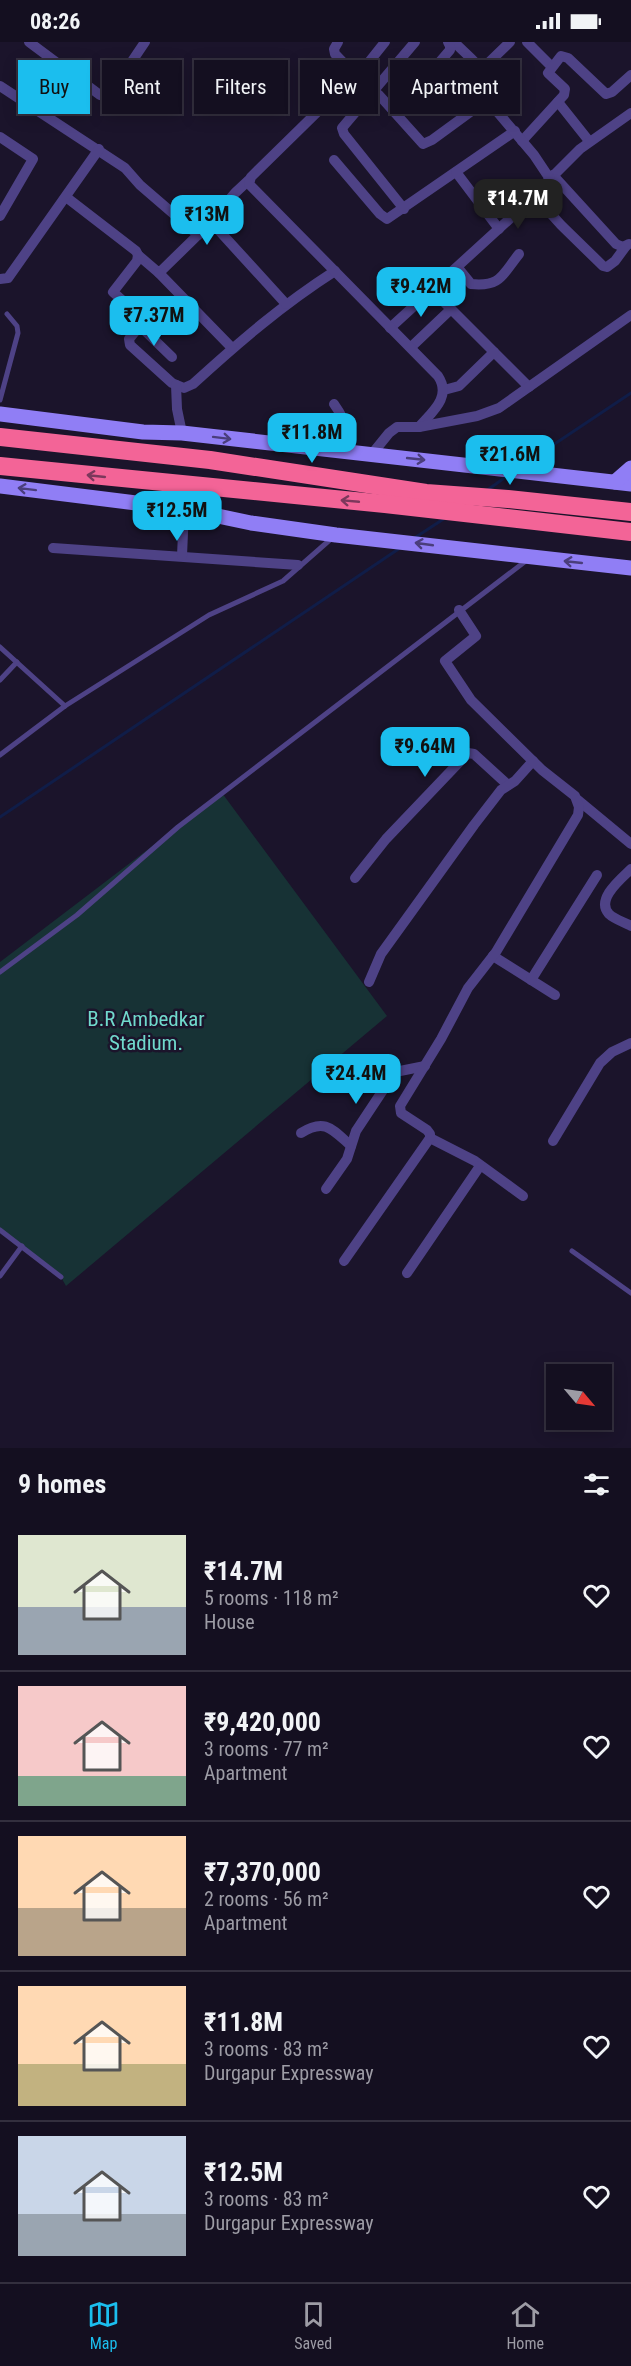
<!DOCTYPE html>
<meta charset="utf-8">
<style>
:root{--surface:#140f20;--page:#1d1829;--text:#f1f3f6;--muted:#9d9ca5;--line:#332f3e;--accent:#1bbeee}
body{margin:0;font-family:"Roboto Condensed",sans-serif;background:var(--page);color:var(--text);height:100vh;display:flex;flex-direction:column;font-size:22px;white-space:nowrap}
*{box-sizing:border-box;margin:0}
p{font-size:20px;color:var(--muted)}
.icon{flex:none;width:33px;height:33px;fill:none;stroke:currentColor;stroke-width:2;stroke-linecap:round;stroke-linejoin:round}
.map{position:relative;height:1406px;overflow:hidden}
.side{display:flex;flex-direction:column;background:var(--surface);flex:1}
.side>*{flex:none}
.top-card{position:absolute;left:18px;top:18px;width:596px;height:54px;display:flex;gap:12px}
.needle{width:39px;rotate:119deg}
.controls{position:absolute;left:546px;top:1322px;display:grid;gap:12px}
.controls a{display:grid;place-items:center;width:66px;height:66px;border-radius:0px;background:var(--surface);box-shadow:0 3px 15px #0003,0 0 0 2px var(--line);font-size:30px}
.price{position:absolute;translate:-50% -51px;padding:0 14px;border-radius:12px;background:var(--accent);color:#111;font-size:20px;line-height:39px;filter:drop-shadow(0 2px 3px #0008)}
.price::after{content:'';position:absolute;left:50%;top:36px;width:18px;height:14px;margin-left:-9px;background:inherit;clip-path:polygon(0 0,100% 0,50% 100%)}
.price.current{background:#222;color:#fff}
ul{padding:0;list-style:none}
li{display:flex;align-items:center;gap:18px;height:150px;padding:0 18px}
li+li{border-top:2px solid var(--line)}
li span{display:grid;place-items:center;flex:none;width:168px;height:120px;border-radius:0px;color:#555}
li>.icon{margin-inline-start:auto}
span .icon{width:72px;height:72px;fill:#fffc;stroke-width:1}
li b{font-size:26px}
h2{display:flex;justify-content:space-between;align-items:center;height:72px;padding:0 18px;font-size:26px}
.chip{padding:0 21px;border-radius:0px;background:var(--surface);box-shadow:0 3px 15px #0003,0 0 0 2px var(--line);font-size:21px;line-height:54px}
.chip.current{background:var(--accent);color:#111}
.status{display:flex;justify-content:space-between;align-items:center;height:42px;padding:0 30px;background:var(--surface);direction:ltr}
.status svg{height:16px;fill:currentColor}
.dock{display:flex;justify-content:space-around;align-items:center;height:84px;border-top:2px solid var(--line);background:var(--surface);font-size:16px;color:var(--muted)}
.dock a{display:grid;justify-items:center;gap:3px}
.dock .current{color:var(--accent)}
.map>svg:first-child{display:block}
.green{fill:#173235}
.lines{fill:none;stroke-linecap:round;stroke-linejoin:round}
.stream{stroke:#101d48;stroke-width:3}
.lane{stroke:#4e4286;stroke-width:5}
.street{stroke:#4e4286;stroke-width:10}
.secondary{stroke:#907ef5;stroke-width:15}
.highway{stroke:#f36497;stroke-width:18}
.oneway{stroke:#4a3e7c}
.oneway2{stroke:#7c385c}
.labels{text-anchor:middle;stroke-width:5;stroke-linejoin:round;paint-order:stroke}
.park-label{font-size:21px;fill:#70d9cc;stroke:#1b142b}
</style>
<div class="status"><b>08:26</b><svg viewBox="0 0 49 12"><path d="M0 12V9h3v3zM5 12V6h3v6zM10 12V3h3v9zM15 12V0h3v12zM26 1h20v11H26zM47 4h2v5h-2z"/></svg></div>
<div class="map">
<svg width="631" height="1406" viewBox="0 0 631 1406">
<rect width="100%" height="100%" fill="#1b142b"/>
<path class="green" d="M222,751l165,223 -321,270 -5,-9 -61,-47v-268z"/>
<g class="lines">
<g class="stream">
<path d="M523,423l108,-72"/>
<path d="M486,449l21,-15"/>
<path d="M416,495l29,-19"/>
<path d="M0,775l400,-269"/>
</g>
<g class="lane">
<path d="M0,358l18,-67 -1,-7 -10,-12"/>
<path d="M0,605l65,59"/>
<path d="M0,638l17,-18"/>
<path d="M0,713l65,-49 144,-91 74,-34 49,-43"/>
<path d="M0,930l77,-57 101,-88 349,-267"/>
<path d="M0,1188l61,47"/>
<path d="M572,1209l59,42"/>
<path d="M0,1234l22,-30"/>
</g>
<g class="street">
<path d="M29,0l71,53 6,1 4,-2 35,-52"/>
<path d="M338,0l-4,7 1,5 22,23 28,-35"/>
<path d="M527,0l24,24"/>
<path d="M456,2c15,15 43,35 33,58"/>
<path d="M481,28l29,-28"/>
<path d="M0,44l125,82 15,17 58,50"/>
<path d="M558,60l31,39"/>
<path d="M396,71l54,-63v-4l-2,-4"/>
<path d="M0,95l33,22 -33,57"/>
<path d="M522,99l42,-46 1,-6 -17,-16 13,-17 7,2 38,36 6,-2 19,-17"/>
<path d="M334,118l46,54 7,5 128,-88"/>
<path d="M456,130l43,57"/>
<path d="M553,133l63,69 7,3 6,-3"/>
<path d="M534,153l27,30 42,41 4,1 8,-6 11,-15"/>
<path d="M66,155l70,54 2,4 -1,6 -24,31 29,26v5l-13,16 1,6 42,38 12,5 9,-4c46,-42 89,-79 142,-113"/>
<path d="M404,167l-60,-75 -2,-6 73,-86"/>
<path d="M207,184l28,-33 15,-14"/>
<path d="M138,213l21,18 45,-44 9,-5 73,80"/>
<path d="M458,226l13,16c30,3 31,-9 48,-30"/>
<path d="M159,231l73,75"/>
<path d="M0,237l8,-1 91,-129"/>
<path d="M432,248l97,97"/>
<path d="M140,284l32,31"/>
<path d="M390,286l125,-114 65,-65 51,-36"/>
<path d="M411,305l40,-38"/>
<path d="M176,343l1,24 5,24"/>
<path d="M444,348l15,-4 35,-34"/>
<path d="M334,362c14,20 13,23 6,47"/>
<path d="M419,385c13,-15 33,-30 19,-51l-189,-192 2,-7 101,-99 5,-1 22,18 44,49 9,-4 52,-38h5l45,53 16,24"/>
<path d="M372,412l17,-21 8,-6h22l58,-11 22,-8 132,-93"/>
<path d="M53,506l245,17"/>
<path d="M182,514l2,-47"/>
<path d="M578,758l53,44"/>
<path d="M631,827c-9,9 -36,30 -22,45 5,5 15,8 22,12"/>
<path d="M355,836l31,-39 82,-86 6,1 34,31"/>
<path d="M493,914l62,39"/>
<path d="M531,938l66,-105"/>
<path d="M369,940l12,-28 93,-129 27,-35 14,-9 18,-20"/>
<path d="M301,1091c24,-15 31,-4 50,13"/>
<path d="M430,1096l45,23 48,35"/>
<path d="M553,1099l47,-78 12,-11 19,-9"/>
<path d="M326,1147l21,-30 9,-28 39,-59 30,-6"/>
<path d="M344,1219l86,-123v-4l-3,-4 -26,-17 -1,-7 41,-67 27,-51 28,-36 82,-137 1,-8 -4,-11 -33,-26 -71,-70 -26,-39 31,-25 -17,-26"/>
<path d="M407,1231l73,-107"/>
</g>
<g class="secondary">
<path d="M0,372l143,18 39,1 449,51"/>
<path d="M615,440l16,-14"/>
<path d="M0,444l184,23 67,14 85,12 295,33"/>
</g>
<g class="highway">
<path d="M0,395l210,23 216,33 82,6 123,13"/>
<path d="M0,424l385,38 246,28"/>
</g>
</g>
<defs><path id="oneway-shaft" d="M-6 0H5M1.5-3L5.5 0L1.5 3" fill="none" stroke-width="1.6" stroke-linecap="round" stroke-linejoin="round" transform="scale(1.5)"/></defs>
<g class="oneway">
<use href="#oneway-shaft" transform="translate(222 396) rotate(7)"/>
<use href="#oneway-shaft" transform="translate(416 417) rotate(6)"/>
<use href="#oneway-shaft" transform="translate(27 447) rotate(-173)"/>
<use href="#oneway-shaft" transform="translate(424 502) rotate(-172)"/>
<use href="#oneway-shaft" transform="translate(573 520) rotate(-174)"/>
</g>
<g class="oneway2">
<use href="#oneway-shaft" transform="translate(96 434) rotate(-174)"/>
<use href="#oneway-shaft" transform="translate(350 459) rotate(-175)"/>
</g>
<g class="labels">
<g class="park-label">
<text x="146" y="984">B.R Ambedkar<tspan x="146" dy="24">Stadium.</tspan></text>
</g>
</g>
</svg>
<div class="controls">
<a><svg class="needle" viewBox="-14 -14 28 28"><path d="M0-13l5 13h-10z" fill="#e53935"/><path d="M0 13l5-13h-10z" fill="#9d9ca5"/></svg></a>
</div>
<b class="price current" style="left:518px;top:188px">₹14.7M</b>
<b class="price" style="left:207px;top:204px">₹13M</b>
<b class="price" style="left:421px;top:276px">₹9.42M</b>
<b class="price" style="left:154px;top:305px">₹7.37M</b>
<b class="price" style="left:312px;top:422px">₹11.8M</b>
<b class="price" style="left:510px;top:444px">₹21.6M</b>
<b class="price" style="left:177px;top:500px">₹12.5M</b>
<b class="price" style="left:425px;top:736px">₹9.64M</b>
<b class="price" style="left:356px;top:1063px">₹24.4M</b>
<div class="top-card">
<a class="chip current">Buy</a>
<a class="chip">Rent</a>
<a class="chip">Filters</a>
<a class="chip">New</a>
<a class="chip">Apartment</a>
</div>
</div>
<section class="side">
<h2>9 homes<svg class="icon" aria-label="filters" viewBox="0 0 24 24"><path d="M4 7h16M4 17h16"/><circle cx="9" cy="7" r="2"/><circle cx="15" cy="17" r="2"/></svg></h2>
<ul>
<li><span style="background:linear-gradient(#dfe7d0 60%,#9aa5b1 0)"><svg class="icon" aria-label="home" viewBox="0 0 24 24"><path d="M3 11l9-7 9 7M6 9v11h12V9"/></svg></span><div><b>₹14.7M</b><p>5 rooms · 118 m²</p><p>House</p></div><svg class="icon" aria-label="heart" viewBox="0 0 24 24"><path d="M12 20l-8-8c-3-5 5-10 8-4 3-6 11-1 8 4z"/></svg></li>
<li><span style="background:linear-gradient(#f6c9c9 75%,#7fa58c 0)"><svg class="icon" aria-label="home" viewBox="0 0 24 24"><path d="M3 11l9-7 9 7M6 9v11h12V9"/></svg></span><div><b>₹9,420,000</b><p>3 rooms · 77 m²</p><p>Apartment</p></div><svg class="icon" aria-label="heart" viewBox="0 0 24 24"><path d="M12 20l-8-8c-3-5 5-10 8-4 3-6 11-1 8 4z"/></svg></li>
<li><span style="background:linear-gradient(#ffd9b3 60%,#b9a48a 0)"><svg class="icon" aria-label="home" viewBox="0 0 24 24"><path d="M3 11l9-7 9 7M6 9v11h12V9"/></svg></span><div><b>₹7,370,000</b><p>2 rooms · 56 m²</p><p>Apartment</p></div><svg class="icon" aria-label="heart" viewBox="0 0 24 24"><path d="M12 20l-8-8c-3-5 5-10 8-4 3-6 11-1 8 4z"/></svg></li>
<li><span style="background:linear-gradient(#ffd9b3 65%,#c2b280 0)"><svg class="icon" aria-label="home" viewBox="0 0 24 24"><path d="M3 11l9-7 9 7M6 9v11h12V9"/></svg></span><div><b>₹11.8M</b><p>3 rooms · 83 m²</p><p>Durgapur Expressway</p></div><svg class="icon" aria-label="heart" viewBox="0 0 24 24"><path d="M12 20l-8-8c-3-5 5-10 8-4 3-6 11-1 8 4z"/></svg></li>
<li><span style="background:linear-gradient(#c9d6e8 65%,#9aa5b1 0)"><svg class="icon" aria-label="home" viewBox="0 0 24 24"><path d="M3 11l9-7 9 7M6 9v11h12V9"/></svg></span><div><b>₹12.5M</b><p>3 rooms · 83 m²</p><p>Durgapur Expressway</p></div><svg class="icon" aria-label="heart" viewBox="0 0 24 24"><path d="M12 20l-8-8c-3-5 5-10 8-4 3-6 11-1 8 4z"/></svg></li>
</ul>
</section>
<nav class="dock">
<a class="current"><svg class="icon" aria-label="map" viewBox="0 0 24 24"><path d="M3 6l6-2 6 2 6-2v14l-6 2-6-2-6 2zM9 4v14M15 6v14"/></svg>Map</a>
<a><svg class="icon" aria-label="saved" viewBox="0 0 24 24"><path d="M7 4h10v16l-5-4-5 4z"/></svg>Saved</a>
<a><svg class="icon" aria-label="home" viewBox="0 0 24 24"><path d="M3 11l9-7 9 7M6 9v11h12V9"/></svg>Home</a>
</nav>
